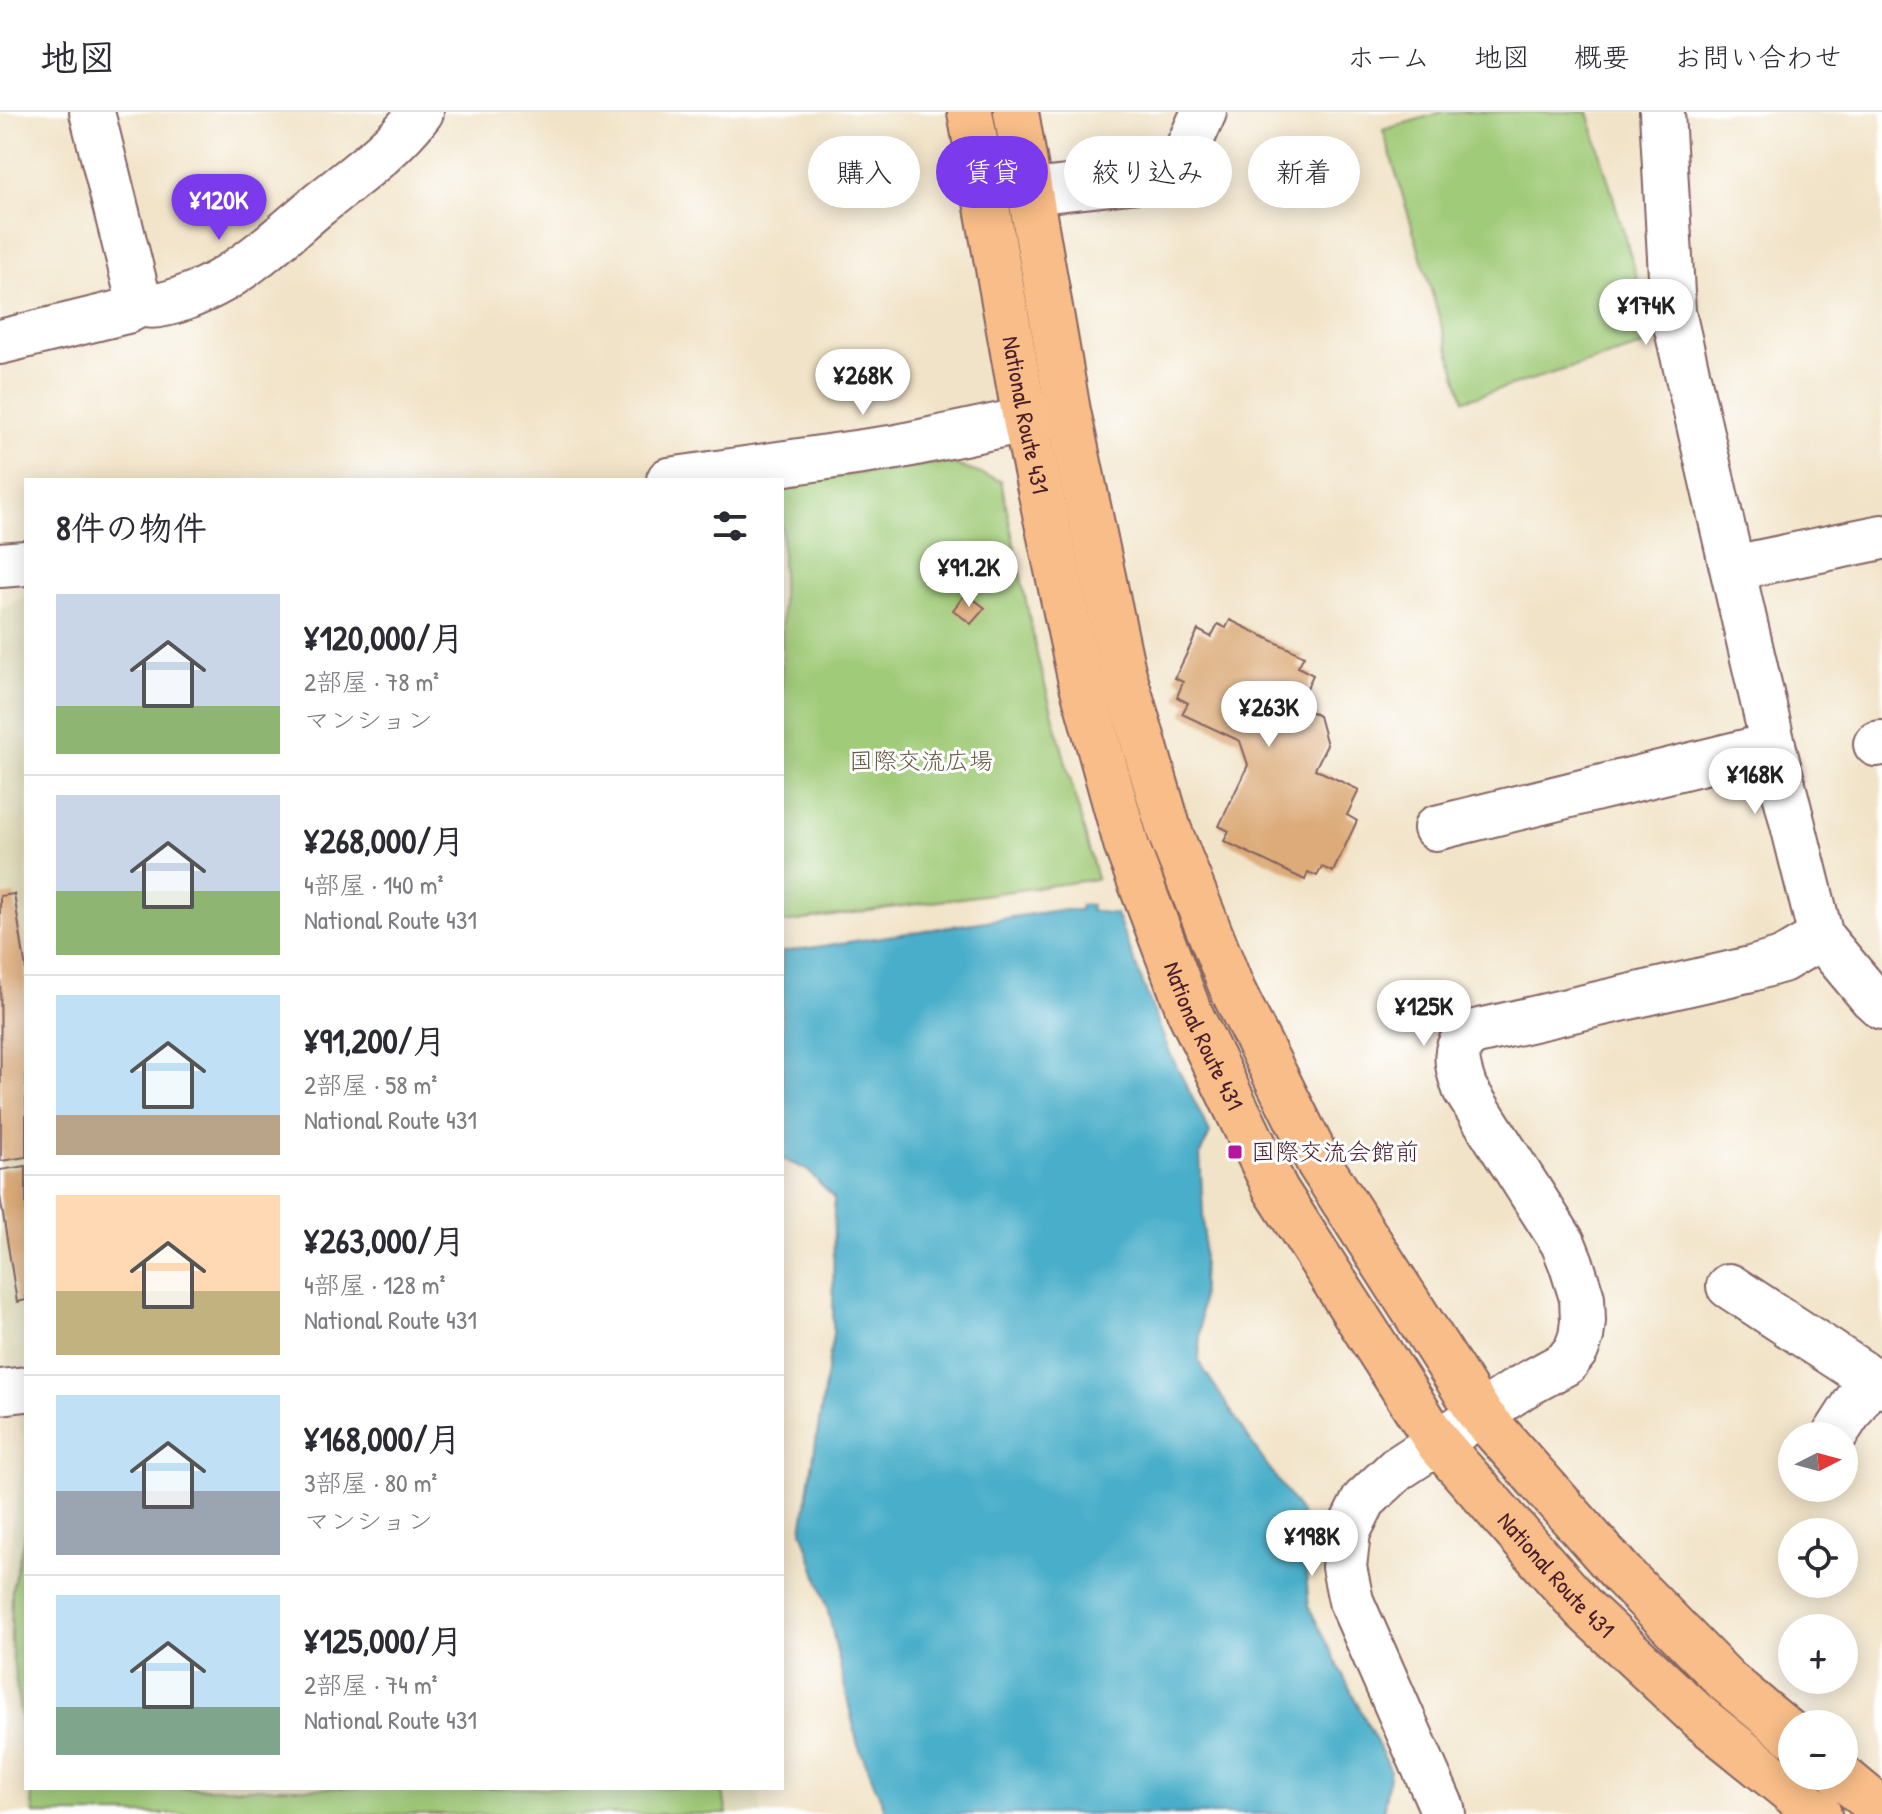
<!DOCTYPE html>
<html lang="ja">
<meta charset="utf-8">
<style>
:root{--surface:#fff;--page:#f7f7f7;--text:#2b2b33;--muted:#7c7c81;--line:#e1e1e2;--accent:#7c3aed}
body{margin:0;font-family:"Patrick Hand","Klee One",sans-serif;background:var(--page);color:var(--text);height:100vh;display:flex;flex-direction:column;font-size:30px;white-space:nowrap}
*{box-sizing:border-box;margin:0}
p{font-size:26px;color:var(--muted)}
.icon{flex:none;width:44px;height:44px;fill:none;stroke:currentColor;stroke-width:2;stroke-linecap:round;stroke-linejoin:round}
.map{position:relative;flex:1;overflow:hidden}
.panel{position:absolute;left:24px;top:366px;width:760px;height:1312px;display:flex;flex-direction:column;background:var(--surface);border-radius:0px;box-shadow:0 4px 20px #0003}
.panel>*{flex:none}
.banner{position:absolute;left:808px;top:24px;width:760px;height:72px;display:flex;gap:16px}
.needle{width:52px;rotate:84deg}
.fabs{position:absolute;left:1778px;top:1310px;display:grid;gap:16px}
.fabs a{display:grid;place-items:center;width:80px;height:80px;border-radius:50%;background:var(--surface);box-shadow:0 4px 20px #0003;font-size:40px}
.price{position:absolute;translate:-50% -68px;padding:0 18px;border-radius:28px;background:#fff;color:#222;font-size:26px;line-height:52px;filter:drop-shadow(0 2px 4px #0008)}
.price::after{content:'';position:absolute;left:50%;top:48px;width:24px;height:18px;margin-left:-12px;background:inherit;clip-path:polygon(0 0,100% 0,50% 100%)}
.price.current{background:var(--accent);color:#fff}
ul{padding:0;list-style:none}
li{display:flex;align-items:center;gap:24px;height:200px;padding:0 32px}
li+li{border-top:2px solid var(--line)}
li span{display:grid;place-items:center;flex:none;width:224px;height:160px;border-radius:0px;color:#555}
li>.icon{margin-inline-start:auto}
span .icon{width:96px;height:96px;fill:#fffc;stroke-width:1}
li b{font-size:34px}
h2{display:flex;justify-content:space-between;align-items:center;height:96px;padding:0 32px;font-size:34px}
.pill{padding:0 28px;border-radius:36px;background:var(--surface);box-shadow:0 4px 20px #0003;font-size:28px;line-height:72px}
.pill.current{background:var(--accent);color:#fff}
header{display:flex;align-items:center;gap:48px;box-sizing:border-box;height:112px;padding:0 40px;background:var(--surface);border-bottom:2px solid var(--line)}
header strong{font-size:38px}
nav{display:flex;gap:44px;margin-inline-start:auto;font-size:28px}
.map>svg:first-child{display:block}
.built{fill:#e0dcbb}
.green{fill:#a0cb78;stroke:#757552;stroke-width:2}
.water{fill:#4aaec9;stroke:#4a667a;stroke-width:2}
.building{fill:#dcab79}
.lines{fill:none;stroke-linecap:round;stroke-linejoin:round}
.minor-casing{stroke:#846462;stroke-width:48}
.highway-casing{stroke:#846462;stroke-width:48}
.minor{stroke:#fff;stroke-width:44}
.highway{stroke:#f8bd88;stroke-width:44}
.poi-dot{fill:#b5179e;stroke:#fff;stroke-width:3}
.labels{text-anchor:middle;stroke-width:6;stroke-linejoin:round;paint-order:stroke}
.street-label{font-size:24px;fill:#4a1f2b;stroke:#fff}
.park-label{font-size:24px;fill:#685b46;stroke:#fff}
.poi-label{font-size:24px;fill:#4a1f2b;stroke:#fff;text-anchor:start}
</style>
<header>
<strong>地図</strong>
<nav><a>ホーム</a><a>地図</a><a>概要</a><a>お問い合わせ</a></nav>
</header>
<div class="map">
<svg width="1882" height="1702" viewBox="0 0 1882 1702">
<rect width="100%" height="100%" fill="#fff"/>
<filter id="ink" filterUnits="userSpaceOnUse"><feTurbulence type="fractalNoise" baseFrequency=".0125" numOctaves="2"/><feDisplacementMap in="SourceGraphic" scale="16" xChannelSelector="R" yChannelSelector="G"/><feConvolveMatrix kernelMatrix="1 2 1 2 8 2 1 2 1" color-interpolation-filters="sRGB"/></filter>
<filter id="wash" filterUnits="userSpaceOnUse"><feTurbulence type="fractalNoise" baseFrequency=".006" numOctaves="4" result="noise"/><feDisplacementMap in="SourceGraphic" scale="32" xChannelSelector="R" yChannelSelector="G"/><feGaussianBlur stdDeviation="1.8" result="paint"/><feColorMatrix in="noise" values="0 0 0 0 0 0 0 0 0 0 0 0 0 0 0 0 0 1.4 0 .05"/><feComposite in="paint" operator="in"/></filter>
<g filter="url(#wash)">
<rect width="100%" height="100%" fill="#f1e3c7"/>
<path class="built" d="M26,483v1193h732l4,26h-733l-22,-167 -4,-58 22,-142 -25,-114v-723z"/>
<g class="green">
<path d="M1442,0h146l68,230 -192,58 -81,-270z"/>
<path d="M947,350l54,19 37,178 59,220 -315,44v-439z"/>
<path d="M26,1419v226l-15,-114 1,-54z"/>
<path d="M30,1676h692l5,26h-693z"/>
</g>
<path class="water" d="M1081,793h10l-1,6 26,3 53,137 41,82 -10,21 4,78 -5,130 58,89 44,62 8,94 81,162 -7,45h-496l-30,-72 -30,-135 -25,-77 31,-196 1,-136 -27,-28 -25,-11v-207l277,-42h21z"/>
<g id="blocks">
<g class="building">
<path d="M966,481l19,15 -14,16 -18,-14z"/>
<path d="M1230,508l74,36 -6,11 15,8 -14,30 20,11 8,29 -12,24 44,21 -12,25 10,6 -24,51 -11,-5 -5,9 -9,-4 -3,8 -81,-39 5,-10 -10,-5 29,-61 -8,-24 -58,-27 6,-11 -11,-6 6,-15 -8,-4 23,-48 13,7 7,-13 8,4z"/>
<path d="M14,782l12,76v187l-25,4 -1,-265z"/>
<path d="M26,1054v134l-9,2 -17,-106v-26z"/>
</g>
</g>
</g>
<g filter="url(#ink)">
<use href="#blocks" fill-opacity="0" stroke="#846462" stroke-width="2"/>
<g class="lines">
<defs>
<g id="minor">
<path d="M92,0l46,185c3,3 4,7 8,8 17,5 61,-16 75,-24 35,-21 65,-49 96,-75 36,-29 76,-57 104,-94"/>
<path d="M1662,0l11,200 100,433 48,192 51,61 10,9"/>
<path d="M1030,80l145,-16 29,-64"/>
<path d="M0,230l127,-31 16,-8"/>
<path d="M669,368l228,-33 165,-35"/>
<path d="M0,453l26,-2"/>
<path d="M1733,456l149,-31"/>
<path d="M1876,632l6,-1"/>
<path d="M1436,716l337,-83"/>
<path d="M1729,1174l153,100"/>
<path d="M0,1280l26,-3"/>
<path d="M1834,1324l37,-57"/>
<path d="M1443,1702l-1,-6 -91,-207 -7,-34 4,-35 16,-32 33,-31 125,-82 44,-24 10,-13 5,-13 2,-16 -1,-23 -11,-35 -8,-20 -98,-154c-8,-23 -16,-45 11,-57l275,-63 31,-9 39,-23"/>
</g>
<g id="highway">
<path id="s1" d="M970,0l55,307 55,259 47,169 62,164 87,179 162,253 146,166 114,107 121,98"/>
<path d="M1016,0l52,299 55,260 46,159 64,161 86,172 161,251 142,160 106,108 64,53"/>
<path d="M1841,1664l41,34"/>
</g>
</defs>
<use href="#minor" class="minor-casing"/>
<use href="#highway" class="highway-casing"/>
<use href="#minor" class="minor"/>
<use href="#highway" class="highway"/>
</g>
</g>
<rect class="poi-dot" x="1227" y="1032" width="16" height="16" rx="4"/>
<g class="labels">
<g class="street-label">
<text dy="8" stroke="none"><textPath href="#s1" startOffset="308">National Route 431</textPath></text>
<text dy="8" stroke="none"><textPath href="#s1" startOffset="956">National Route 431</textPath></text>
<text dy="8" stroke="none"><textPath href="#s1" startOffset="1604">National Route 431</textPath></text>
</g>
<g class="park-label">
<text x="921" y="657">国際交流広場</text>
</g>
<g class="poi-label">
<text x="1251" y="1048">国際交流会館前</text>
</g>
</g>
</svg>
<div class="fabs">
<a><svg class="needle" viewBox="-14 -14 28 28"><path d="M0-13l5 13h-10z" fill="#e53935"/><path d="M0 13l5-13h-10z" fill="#7c7c81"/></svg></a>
<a><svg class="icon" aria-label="locate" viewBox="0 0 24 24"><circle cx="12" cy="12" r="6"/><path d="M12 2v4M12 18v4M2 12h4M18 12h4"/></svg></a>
<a>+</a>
<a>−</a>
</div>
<b class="price current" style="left:219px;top:130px">¥120K</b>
<b class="price" style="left:1646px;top:235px">¥174K</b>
<b class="price" style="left:863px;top:305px">¥268K</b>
<b class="price" style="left:969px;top:497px">¥91.2K</b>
<b class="price" style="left:1269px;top:637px">¥263K</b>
<b class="price" style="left:1755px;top:704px">¥168K</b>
<b class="price" style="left:1424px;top:936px">¥125K</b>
<b class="price" style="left:1312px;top:1466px">¥198K</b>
<div class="banner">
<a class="pill">購入</a>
<a class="pill current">賃貸</a>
<a class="pill">絞り込み</a>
<a class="pill">新着</a>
</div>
<section class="panel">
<h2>8件の物件<svg class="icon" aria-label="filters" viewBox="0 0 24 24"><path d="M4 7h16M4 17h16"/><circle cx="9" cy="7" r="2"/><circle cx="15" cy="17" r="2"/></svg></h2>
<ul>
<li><span style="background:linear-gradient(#c9d6e8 70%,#8fb573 0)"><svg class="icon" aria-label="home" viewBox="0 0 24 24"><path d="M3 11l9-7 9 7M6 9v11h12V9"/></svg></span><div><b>¥120,000/月</b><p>2部屋 · 78 m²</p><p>マンション</p></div></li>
<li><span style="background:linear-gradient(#c9d6e8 60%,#8fb573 0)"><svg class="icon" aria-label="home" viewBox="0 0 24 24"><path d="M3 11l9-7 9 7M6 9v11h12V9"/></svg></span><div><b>¥268,000/月</b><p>4部屋 · 140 m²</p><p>National Route 431</p></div></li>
<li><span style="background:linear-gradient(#bfe0f5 75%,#b9a48a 0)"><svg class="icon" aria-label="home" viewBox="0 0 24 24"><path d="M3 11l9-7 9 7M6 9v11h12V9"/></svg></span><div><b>¥91,200/月</b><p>2部屋 · 58 m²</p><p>National Route 431</p></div></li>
<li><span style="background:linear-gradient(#ffd9b3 60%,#c2b280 0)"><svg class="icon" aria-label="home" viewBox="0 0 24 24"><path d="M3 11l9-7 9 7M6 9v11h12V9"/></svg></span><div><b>¥263,000/月</b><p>4部屋 · 128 m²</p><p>National Route 431</p></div></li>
<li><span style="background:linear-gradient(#bfe0f5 60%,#9aa5b1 0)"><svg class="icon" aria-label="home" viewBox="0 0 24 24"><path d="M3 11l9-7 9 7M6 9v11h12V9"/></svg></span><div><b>¥168,000/月</b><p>3部屋 · 80 m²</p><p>マンション</p></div></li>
<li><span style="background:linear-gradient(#bfe0f5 70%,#7fa58c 0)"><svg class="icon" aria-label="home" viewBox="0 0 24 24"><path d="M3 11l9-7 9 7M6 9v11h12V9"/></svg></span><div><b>¥125,000/月</b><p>2部屋 · 74 m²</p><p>National Route 431</p></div></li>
</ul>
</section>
</div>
